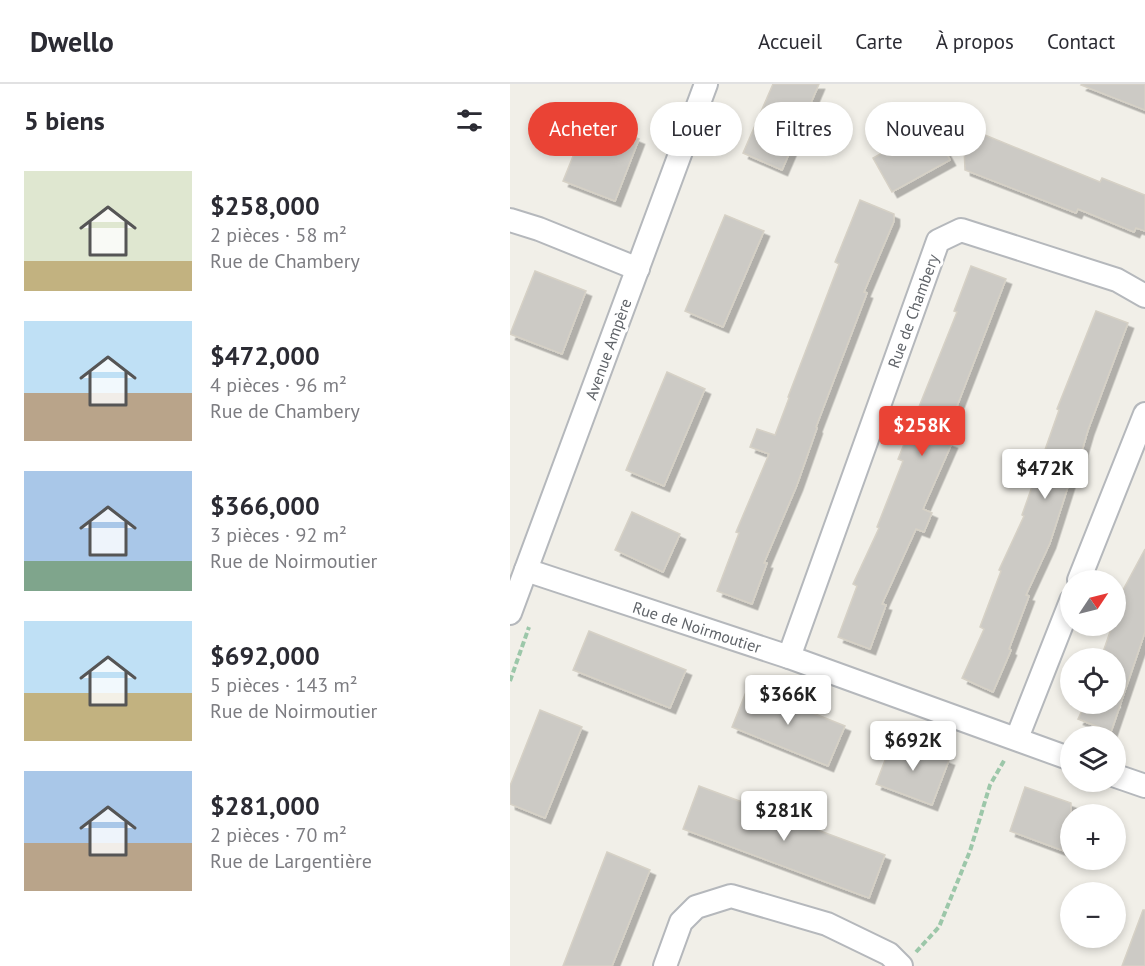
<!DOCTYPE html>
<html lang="fr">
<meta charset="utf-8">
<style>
:root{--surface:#fff;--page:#f2f2f3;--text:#2b2b33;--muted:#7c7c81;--line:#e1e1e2;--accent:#ea4335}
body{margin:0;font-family:"PT Sans",sans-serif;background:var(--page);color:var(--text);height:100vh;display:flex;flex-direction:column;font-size:22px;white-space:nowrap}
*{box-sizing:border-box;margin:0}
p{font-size:20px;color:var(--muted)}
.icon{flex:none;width:33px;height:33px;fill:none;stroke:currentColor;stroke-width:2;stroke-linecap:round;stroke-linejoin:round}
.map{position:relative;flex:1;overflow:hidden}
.drawer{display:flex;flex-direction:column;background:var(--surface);width:510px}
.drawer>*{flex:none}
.top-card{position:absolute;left:18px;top:18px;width:526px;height:54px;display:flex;gap:12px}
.needle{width:39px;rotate:55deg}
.tools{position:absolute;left:550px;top:486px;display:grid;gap:12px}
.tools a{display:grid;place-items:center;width:66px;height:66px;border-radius:50%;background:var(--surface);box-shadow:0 3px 9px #0003;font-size:30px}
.price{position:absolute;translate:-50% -51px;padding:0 14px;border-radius:6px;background:#fff;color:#222;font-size:20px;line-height:39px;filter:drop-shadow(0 2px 3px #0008)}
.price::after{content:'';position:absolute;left:50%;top:36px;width:18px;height:14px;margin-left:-9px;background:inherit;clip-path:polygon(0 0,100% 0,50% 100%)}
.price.selected{background:var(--accent);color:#fff}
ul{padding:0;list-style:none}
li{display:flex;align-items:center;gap:18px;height:150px;padding:0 24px}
li span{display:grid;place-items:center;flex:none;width:168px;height:120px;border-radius:0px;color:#555}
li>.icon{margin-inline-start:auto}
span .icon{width:72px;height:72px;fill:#fffc;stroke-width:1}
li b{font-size:26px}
h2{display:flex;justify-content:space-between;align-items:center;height:72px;padding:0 24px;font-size:26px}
.pill{padding:0 21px;border-radius:27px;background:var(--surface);box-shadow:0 3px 9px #0003;font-size:21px;line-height:54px}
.pill.selected{background:var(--accent);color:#fff}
header{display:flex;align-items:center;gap:36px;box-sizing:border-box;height:84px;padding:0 30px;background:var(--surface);border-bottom:2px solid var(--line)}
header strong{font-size:28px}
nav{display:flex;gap:33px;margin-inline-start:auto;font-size:21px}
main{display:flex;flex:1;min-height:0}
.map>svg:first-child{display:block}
.building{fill:#cccac5;stroke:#d6d1c6;stroke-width:1.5;filter:url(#shadow)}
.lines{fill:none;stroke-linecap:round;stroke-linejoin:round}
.minor-casing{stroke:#b5b8bc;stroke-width:26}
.path{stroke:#9cc7a9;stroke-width:4;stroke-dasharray:6 3;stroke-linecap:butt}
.minor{stroke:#fff;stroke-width:22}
.labels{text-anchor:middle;stroke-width:6;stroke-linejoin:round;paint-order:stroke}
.street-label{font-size:16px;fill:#5f6368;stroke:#fff}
</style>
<header>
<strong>Dwello</strong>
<nav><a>Accueil</a><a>Carte</a><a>À propos</a><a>Contact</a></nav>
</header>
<main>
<section class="drawer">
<h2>5 biens<svg class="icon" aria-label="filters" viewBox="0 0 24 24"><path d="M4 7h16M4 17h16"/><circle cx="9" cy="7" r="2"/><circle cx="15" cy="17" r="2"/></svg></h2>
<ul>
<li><span style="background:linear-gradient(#dfe7d0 75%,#c2b280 0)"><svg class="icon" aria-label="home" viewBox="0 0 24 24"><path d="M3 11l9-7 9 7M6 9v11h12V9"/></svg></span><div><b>$258,000</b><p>2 pièces · 58 m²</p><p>Rue de Chambery</p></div></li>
<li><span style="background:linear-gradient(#bfe0f5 60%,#b9a48a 0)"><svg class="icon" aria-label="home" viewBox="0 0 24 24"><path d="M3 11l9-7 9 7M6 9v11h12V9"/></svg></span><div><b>$472,000</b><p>4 pièces · 96 m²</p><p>Rue de Chambery</p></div></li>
<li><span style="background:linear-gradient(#a9c7e8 75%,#7fa58c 0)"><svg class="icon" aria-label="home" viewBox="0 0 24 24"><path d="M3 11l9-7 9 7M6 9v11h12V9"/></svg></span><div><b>$366,000</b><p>3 pièces · 92 m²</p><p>Rue de Noirmoutier</p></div></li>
<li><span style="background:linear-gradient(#bfe0f5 60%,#c2b280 0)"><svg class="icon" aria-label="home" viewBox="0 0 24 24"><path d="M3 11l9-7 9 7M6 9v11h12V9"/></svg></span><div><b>$692,000</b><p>5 pièces · 143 m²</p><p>Rue de Noirmoutier</p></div></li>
<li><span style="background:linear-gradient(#a9c7e8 60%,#b9a48a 0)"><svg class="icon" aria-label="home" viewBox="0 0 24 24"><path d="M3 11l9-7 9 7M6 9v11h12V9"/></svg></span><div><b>$281,000</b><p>2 pièces · 70 m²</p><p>Rue de Largentière</p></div></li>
</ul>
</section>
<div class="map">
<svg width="635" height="882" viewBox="0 0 635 882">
<defs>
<filter id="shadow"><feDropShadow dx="5.5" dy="5.5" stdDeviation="0" flood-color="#0004"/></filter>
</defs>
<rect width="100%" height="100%" fill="#f1efe8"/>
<g class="building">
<path d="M263,0h46l-37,86 -39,-17z"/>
<path d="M572,0h63v26l-64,-25z"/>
<path d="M78,35l51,20 -24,62 -52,-20z"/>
<path d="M421,41l19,35 -58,32 -19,-34z"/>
<path d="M453,42l137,56 2,-4 43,17v36l-9,-3 -2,4 -56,-23 -2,4 -111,-43z"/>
<path d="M350,116l34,14v7l-30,71 3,1 -51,134 1,1 -20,57 -33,78h3l-15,41 -35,-13 22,-58 -3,-1 33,-78 -19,-7 7,-18 18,6 14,-37 -1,-1 51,-133 -4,-2z"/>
<path d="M215,131l39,16 -41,96 -38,-16z"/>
<path d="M461,182l35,13 -62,161 8,3 -29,66 9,4 -8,19 -8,-3 -34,75 4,1 -16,44 -32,-12 19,-51 -4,-2 26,-56 -2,-1 26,-66 -5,-2 59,-147 -3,-1z"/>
<path d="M25,187l51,20 -24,63 -52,-20z"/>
<path d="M586,227l32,12 -40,107 -13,45 -3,-1 -22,69 -24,52 3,1 -20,53 2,1 -18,42 -31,-14 22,-49 -4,-2 21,-56 -2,-1 25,-54 -2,-1 37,-105 -2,-1z"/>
<path d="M157,288l38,17 -41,97 -38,-16z"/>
<path d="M122,428l48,22 -17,38 -48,-22z"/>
<path d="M635,465v83l-34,100 -33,-13 7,-15h31v-46h-15l11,-32h4v-23z"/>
<path d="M79,547l97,39 -16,38 -97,-38z"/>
<path d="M238,603l97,39 -17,40 -96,-39z"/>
<path d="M30,626l42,17 -37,91 -35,-14v-18z"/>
<path d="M383,655l56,21 -17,45 -56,-21z"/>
<path d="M189,702l186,69 -16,43 -186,-69z"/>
<path d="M515,703l46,16v29l-7,19 -54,-20z"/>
<path d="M97,768l43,18 -38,96h-49z"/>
<path d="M633,826h2v56h-23z"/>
</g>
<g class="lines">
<defs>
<g id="minor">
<path d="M0,136l29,9 99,40"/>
<path d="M16,486l263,87 282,102"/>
<path d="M569,496l66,-166"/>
<path d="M0,529l196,-529"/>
<path d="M279,573l149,-416 23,-11 156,50 28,16"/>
<path d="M507,654l54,-137"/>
<path d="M606,692l29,10"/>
<path d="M155,882l16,-44 15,-15 35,-11 96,28 62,30 12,12"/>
</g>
</defs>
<use href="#minor" class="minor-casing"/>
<g class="path">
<path d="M0,597l19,-54"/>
<path d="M406,868l23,-25 31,-76 20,-66 15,-26"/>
</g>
<use href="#minor" class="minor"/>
</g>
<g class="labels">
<g class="street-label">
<text transform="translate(403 227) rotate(-70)" y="6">Rue de Chambery</text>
<text transform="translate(98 265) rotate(-70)" y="6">Avenue Ampère</text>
<text transform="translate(187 543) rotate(18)" y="6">Rue de Noirmoutier</text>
</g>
</g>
</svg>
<div class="tools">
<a><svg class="needle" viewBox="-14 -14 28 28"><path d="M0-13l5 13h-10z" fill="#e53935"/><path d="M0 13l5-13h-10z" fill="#7c7c81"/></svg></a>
<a><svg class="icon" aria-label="locate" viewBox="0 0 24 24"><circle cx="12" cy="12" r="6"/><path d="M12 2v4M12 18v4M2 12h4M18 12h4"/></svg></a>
<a><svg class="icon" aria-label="layers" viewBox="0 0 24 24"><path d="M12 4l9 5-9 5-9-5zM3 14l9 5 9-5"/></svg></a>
<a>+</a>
<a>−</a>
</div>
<b class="price selected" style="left:412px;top:373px">$258K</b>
<b class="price" style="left:535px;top:416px">$472K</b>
<b class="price" style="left:278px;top:642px">$366K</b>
<b class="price" style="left:403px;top:688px">$692K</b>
<b class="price" style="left:274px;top:758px">$281K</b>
<div class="top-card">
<a class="pill selected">Acheter</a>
<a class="pill">Louer</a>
<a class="pill">Filtres</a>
<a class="pill">Nouveau</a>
</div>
</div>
</main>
